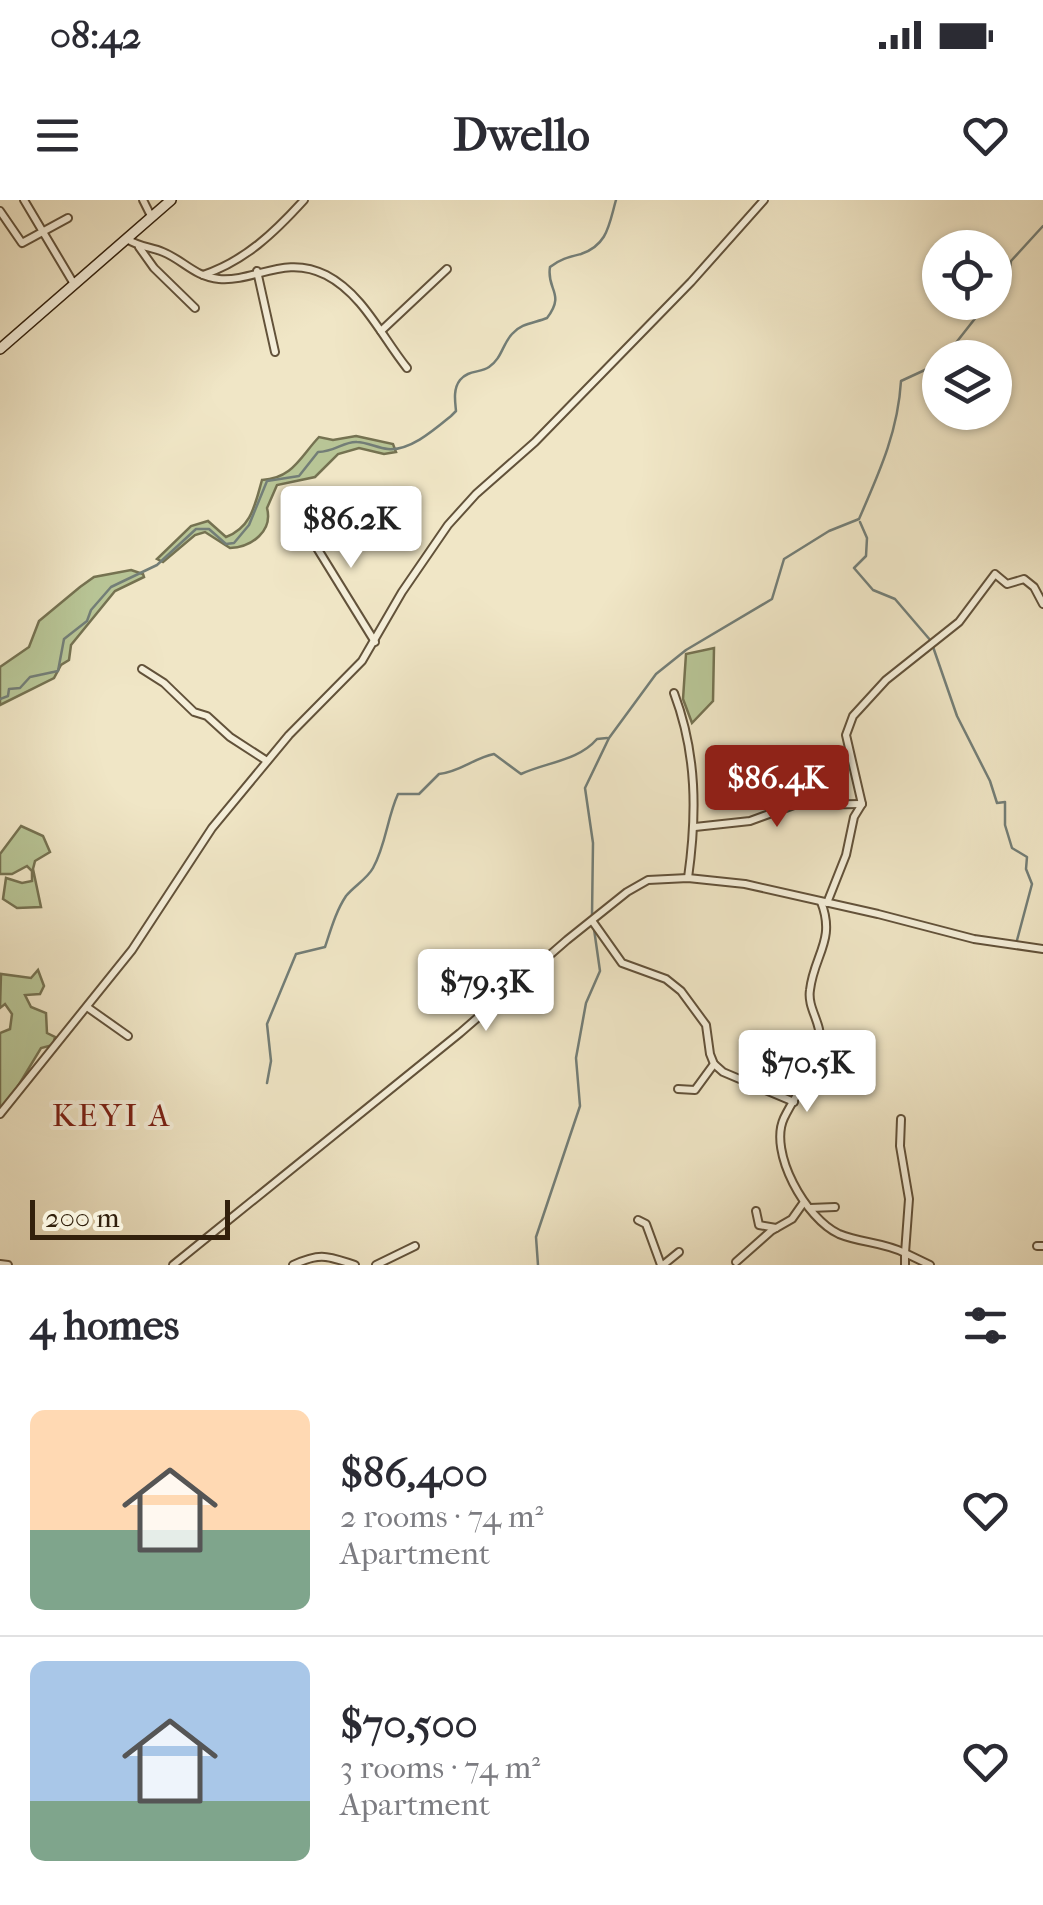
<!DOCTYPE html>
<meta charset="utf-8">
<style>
:root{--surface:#fff;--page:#f7f7f7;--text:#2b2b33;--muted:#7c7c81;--line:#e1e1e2;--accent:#8f2418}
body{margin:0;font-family:"IM FELL French Canon",serif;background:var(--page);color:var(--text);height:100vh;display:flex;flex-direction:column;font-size:38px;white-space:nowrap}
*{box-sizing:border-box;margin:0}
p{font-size:32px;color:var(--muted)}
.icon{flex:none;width:55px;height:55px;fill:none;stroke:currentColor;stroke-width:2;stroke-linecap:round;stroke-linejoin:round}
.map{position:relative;height:1065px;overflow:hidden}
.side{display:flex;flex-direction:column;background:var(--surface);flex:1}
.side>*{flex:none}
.buttons{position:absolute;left:922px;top:30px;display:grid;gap:20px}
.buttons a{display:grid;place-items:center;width:90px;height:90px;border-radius:50%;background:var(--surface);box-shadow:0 2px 8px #0004;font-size:50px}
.scale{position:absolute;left:30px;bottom:25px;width:200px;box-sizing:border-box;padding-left:10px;border:5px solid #32200c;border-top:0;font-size:28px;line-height:35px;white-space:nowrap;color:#32200c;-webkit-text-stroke:8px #f5efda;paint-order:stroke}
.price{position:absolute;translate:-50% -85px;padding:0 22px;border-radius:10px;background:#fff;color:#222;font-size:32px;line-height:65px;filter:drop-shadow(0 2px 5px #0008)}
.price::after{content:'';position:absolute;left:50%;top:60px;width:30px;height:22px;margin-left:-15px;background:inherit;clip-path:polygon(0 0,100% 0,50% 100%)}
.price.current{background:var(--accent);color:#fff}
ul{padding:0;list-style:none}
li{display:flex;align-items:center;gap:30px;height:250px;padding:0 30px}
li+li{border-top:2px solid var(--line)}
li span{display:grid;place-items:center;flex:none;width:280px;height:200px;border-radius:15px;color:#555}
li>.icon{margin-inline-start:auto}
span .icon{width:120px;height:120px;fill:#fffc;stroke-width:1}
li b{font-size:42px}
h2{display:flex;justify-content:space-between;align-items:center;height:120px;padding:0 30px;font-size:42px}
.status{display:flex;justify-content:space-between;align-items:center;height:70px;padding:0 50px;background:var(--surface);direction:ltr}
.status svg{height:28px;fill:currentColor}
header{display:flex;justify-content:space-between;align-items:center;height:130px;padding:0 30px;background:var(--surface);font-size:45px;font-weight:800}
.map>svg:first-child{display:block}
.green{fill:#b8c596;stroke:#757251;stroke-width:2.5}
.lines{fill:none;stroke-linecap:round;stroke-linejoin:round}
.stream{stroke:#737e77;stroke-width:2.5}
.street-casing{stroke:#62523a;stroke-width:10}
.secondary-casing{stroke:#32200c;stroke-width:12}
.street{stroke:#f5efda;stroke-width:6}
.secondary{stroke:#f5efda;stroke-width:9}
.labels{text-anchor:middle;stroke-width:8;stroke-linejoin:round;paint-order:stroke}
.quarter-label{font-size:32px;letter-spacing:2.5px;fill:#7a1f14;stroke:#f5efda}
</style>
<div class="status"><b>08:42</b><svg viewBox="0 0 49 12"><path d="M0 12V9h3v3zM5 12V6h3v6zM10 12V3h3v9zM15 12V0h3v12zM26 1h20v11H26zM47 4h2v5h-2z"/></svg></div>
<header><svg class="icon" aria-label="menu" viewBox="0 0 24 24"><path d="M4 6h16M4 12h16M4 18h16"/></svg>Dwello<svg class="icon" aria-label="heart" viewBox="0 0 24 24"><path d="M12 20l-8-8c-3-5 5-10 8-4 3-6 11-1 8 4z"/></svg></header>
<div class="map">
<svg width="1043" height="1065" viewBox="0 0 1043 1065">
<rect width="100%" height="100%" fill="#f0e6c6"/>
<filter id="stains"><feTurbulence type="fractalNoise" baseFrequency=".002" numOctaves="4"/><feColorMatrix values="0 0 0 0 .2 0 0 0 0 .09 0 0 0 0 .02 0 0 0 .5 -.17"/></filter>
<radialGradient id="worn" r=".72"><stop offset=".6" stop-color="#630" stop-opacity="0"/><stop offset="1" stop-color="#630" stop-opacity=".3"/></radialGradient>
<g class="green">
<path d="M356,236l37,8 3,8 -12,2 -25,-6 -21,6 -23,23 -38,8 -10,23c6,23 -15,39 -37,40l-25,-16 -10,3 -32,27 -6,-3 34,-33 17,-5 18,16c26,-10 29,-33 36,-57 31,-2 38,-23 57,-43l14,3z"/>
<path d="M131,370l12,4 1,3 -29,14 -44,54 -2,15 -8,5 -7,13 -54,27v-38l29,-20 10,-26 41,-34 14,-10z"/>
<path d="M714,448l-1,53 -21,22 -9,-24 3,-45z"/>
<path d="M21,626l22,10 7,16 -15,9 -2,8 8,38 -24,1 -14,-9 3,-21 16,5 10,-2v-10l-5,-5 -15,8h-12v-20z"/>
<path d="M38,770l6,16 -4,8 -15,1 6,12 15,6 1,20 8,4 -2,8 -12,3 -32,53 -9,9v-77l10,-4 2,-15 -7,-10 -5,4 1,-34 30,4z"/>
</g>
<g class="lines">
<g class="stream">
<path d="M995,95l13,-14 3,-20 32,-35"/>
<path d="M944,158l44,-56"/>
<path d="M860,322l7,16 -1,18 -12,12 19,22 22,9 36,42 26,75 33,65 7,22 8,-1v23l7,23 15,9 -1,12 6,15 -16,60"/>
<path d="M0,499l8,-3 1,-7 11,-1 10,-11 28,-6 6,-32 23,-18 4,-11 20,-23 46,-22 39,-36h13l17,15 8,-1 15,-18 18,-44 32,-5 19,-24c17,0 26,-11 39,-10 9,0 21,6 31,7 22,2 46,-19 63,-33l5,-5c-1,-10 -3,-22 4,-31 8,-10 20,-7 29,-13 13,-9 13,-22 23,-33 9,-11 23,-11 35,-16 19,-25 -1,-28 3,-51 10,-8 19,-10 31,-13 27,-9 28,-30 35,-54"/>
<path d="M592,716l1,-73 -8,-55 24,-50 47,-64 30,-24 86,-51 12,-40 45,-28 30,-12c20,-46 39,-87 42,-138l39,-18"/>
<path d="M267,883l4,-22 -4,-37 29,-70 29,-7c6,-18 11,-36 21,-51 8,-10 21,-17 27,-28 13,-23 14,-50 25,-74h21l20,-20c21,-2 35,-16 55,-20l27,20c26,-12 57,-13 76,-35l10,-1"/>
<path d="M538,1065l-2,-28 44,-131 -4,-48 10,-55 14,-32 -6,-42"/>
</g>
<defs>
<g id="street">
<path d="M24,0l50,84"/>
<path d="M143,0l8,16"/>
<path d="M0,11l22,32 46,-25"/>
<path d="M127,39c12,8 24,8 36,13 20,8 32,25 56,27 36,3 66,-25 107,-4 37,19 56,62 81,93"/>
<path d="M139,47l15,21 41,40"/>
<path d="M257,71l18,81"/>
<path d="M203,75c42,-14 72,-43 101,-75"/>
<path d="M381,131l66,-62"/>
<path d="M317,348l58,94"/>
<path d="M142,469l22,14 30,29 13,4 23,21 37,24"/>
<path d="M674,493c23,61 23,121 14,185"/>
<path d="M695,627l55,-6 44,-16 68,-1"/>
<path d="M821,702c15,38 -7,53 -11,88 -3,18 12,33 10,52 -4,28 -24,51 -36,76 -16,34 22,101 55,116 22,9 44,8 66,19v12"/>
<path d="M827,703l19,-48 8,-38 8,-13 -16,-69 7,-19 33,-36 73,-58 36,-48 12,10 17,-5 10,8 9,17"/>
<path d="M593,722l29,41 44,16 15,12 25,34 4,29 4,10 9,8 71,30"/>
<path d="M87,807l41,29"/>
<path d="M818,848l35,2"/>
<path d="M678,889l17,1 19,-26"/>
<path d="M0,914l132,-164 80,-122 77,-93 73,-74 40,-69 46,-67 28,-31 59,-52 156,-160 73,-82"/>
<path d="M901,919l-1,27 9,53 -4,54 25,12"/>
<path d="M810,1008l25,-1"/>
<path d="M756,1011l3,14 17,3"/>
<path d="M638,1020l8,4 15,41"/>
<path d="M1037,1046h6"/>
<path d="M736,1062l35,-31 21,-12 12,-17"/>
<path d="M0,1064l8,1"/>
<path d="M173,1065l287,-232 107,-93 60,-48 21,-12 40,-2 57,6 133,30 96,25 69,10"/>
<path d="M293,1065c28,-13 34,-9 62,0"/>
<path d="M376,1065l39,-19"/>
<path d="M663,1065l16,-13"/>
</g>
<path id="secondary" d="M0,149l171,-149"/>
</defs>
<use href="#street" class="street-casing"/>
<use href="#secondary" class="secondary-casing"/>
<use href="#street" class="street"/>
<use href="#secondary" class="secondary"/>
</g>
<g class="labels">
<g class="quarter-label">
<text x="112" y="926">KEYI A</text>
</g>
</g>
<rect width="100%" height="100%" filter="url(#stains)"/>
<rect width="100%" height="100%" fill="url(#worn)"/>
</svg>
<div class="buttons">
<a><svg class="icon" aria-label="locate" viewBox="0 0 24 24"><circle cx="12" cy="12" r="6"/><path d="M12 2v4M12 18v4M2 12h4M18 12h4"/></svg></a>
<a><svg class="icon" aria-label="layers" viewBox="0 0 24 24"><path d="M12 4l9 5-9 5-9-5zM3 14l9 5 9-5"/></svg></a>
</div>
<div class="scale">200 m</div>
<b class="price" style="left:351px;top:371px">$86.2K</b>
<b class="price current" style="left:777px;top:630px">$86.4K</b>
<b class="price" style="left:486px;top:834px">$79.3K</b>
<b class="price" style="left:807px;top:915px">$70.5K</b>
</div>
<section class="side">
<h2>4 homes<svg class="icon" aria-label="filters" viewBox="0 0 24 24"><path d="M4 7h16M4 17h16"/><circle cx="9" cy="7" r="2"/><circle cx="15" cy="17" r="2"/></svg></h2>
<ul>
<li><span style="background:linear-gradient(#ffd9b3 60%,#7fa58c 0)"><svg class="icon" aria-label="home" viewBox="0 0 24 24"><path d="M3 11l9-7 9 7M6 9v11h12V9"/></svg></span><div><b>$86,400</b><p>2 rooms · 74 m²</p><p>Apartment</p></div><svg class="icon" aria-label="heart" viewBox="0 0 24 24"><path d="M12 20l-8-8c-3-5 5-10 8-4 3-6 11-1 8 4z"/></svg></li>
<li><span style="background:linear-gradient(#a9c7e8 70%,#7fa58c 0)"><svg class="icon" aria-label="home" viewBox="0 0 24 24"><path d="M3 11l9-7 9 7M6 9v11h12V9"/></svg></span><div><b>$70,500</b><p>3 rooms · 74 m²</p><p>Apartment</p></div><svg class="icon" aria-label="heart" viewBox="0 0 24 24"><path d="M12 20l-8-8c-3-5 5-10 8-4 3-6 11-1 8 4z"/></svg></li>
</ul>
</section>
